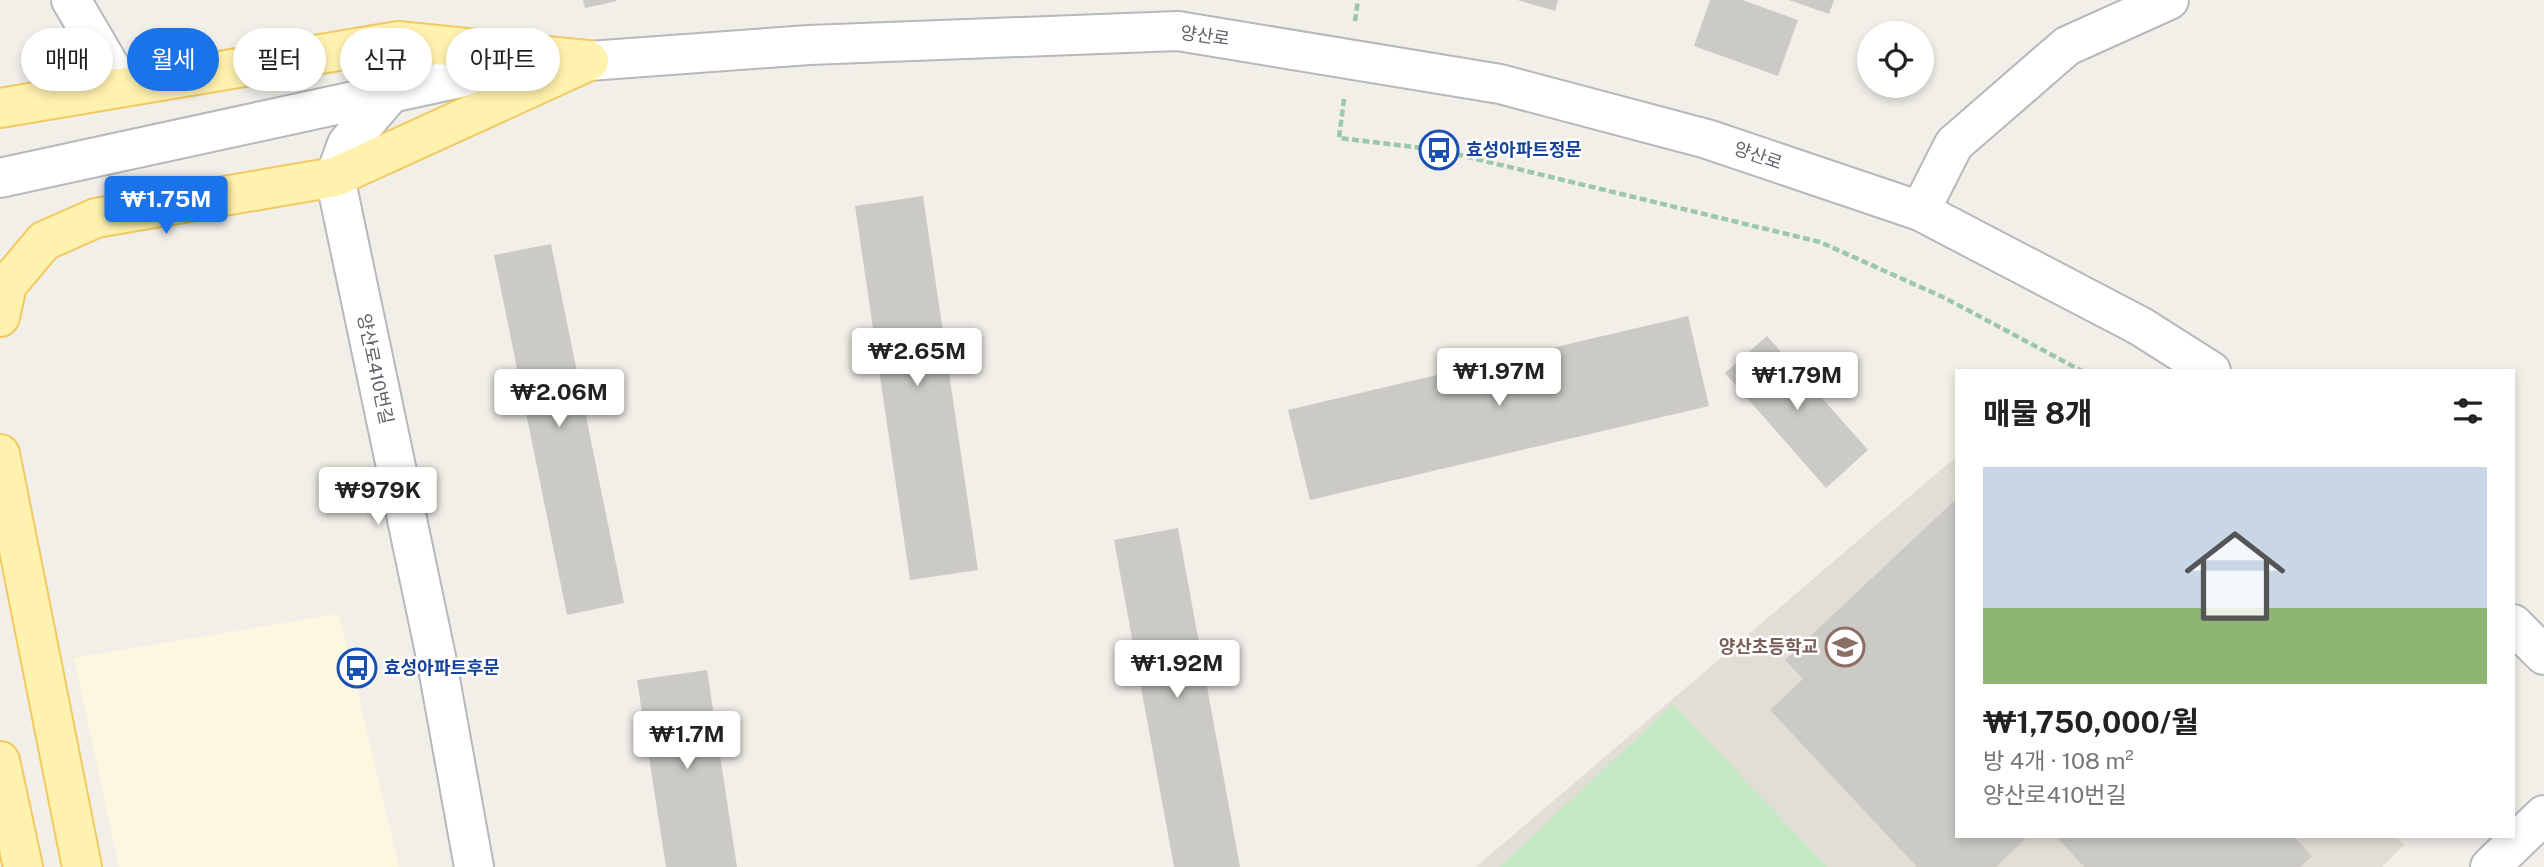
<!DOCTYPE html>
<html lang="ko">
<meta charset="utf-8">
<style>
:root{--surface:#fff;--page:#f6f6f6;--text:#222;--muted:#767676;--accent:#1a73e8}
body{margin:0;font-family:"Public Sans","Noto Sans KR",sans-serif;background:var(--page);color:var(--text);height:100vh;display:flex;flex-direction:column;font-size:26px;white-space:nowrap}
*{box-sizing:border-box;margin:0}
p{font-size:23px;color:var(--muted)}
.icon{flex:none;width:38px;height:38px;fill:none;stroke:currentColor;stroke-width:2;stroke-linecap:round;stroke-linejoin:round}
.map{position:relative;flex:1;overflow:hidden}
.side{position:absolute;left:1955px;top:369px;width:560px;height:469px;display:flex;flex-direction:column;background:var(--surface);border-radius:0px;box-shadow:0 4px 10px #0003}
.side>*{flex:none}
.hud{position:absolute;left:21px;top:28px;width:665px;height:63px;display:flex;gap:14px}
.buttons{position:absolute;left:1857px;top:21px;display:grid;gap:14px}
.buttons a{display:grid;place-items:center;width:77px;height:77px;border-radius:50%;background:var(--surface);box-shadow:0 4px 10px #0003;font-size:35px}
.price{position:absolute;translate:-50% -60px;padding:0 16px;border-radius:7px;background:#fff;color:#222;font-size:23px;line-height:46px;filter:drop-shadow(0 2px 4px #0008)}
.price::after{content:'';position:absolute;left:50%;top:42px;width:21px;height:16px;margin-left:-10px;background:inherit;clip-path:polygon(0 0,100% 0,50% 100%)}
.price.on{background:var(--accent);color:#fff}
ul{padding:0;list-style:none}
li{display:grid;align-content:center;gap:14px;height:371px;padding:0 28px}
li span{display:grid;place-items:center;height:217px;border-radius:0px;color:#555}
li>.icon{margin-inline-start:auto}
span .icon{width:126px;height:126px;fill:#fffc;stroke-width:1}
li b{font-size:30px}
h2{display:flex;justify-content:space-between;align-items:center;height:84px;padding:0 28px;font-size:30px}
.pill{padding:0 24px;border-radius:32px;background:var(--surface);box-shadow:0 4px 10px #0003;font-size:24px;line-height:63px}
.pill.on{background:var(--accent);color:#fff}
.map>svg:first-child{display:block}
.commercial{fill:#fef7e0}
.education{fill:#e1ded6}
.green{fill:#c5e8c5}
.building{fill:#cccac5}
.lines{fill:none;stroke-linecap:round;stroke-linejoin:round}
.minor-casing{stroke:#b5b8bc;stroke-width:42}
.major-casing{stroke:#f2c960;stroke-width:42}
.path{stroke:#9cc7a9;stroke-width:4.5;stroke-dasharray:7 3.5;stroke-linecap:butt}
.minor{stroke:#fff;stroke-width:38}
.major{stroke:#fff2af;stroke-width:38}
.labels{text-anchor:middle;stroke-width:5;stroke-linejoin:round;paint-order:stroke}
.street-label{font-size:18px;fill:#5f6368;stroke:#fff}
.transit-label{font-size:18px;font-weight:bold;fill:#164399;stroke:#fff;text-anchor:start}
.education-label{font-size:18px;font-weight:bold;fill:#785e54;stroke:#fff;text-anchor:end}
</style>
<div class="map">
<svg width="2544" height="867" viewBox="0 0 2544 867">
<rect width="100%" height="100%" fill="#f1efe8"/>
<path class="commercial" d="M339,614l60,253h-280l-45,-209z"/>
<path class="education" d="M1956,457v379h440l8,9 -22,22h-906z"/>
<path class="green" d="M1673,704l154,163h-327z"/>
<g class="building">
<path d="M583,0h33l1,1 -32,7z"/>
<path d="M1517,0h41l-3,11z"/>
<path d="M1710,0h32l56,20 -20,56 -84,-30z"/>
<path d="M1789,0h45l-5,14z"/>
<path d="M923,196l55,374 -68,10 -55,-374z"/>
<path d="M551,244l73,359 -57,12 -73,-360z"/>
<path d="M1688,316l21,90 -399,94 -22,-90z"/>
<path d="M1767,336l101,114 -42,38 -101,-115z"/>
<path d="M1956,499v337h72l-32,31h-79l-147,-157 33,-31 -18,-19z"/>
<path d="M1178,528l62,339h-66l-60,-327z"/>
<path d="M707,670l30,197h-71l-29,-187z"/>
<path d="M2056,836h237l19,20 -12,11h-216z"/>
</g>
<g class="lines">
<defs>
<g id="minor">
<path d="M71,0l51,87"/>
<path d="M390,94l-43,50 -12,33 101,480 38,210"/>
<path d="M0,178l469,-102 120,-15 220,-16 369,-14 322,53 207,55 213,72 220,115 71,45"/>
<path d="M1920,211l34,-67 113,-98 102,-46"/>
<path d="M2513,624l31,31"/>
<path d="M2490,867l54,-52"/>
</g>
<g id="major">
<path d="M0,108l398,-67 189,19"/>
<path d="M0,317l7,-32 37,-44 52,-23 239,-41 254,-116"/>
<path d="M0,454l82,413"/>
<path d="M0,761l23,106"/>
</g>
</defs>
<use href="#minor" class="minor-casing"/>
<use href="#major" class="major-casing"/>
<g class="path">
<path d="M1355,21l3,-21"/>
<path d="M1344,99l-5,39 100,12 381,92 125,56 137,73"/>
</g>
<use href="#minor" class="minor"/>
<use href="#major" class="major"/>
</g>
<defs>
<symbol id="bus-ring" viewBox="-11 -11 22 22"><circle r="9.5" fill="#fff" stroke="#1a4fb4" stroke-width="1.5"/><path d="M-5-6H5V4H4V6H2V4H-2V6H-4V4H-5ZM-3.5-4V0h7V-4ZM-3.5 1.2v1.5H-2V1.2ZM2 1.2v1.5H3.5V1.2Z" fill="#1a4fb4"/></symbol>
<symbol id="school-ring" viewBox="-11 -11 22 22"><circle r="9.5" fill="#fff" stroke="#8d6e63" stroke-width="1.5"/><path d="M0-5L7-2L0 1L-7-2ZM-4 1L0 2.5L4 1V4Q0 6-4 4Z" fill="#8d6e63"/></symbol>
</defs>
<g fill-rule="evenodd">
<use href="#bus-ring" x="1417" y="128" width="44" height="44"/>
<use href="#school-ring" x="1823" y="625" width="44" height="44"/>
<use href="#bus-ring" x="335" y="646" width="44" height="44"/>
</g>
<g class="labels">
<g class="street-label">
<text transform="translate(1205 36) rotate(8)" y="6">양산로</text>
<text transform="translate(1758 156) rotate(19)" y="6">양산로</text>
<text transform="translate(375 369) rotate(78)" y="6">양산로410번길</text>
</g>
<g class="transit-label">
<text x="1466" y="156">효성아파트정문</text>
<text x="384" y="674">효성아파트후문</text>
</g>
<g class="education-label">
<text x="1818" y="653">양산초등학교</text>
</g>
</g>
</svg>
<div class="buttons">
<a><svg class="icon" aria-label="locate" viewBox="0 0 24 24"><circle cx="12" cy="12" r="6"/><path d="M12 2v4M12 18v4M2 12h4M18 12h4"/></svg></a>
</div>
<b class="price on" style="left:166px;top:236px">₩1.75M</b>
<b class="price" style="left:917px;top:388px">₩2.65M</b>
<b class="price" style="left:1499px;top:408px">₩1.97M</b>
<b class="price" style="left:1797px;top:412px">₩1.79M</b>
<b class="price" style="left:559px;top:429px">₩2.06M</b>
<b class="price" style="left:378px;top:527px">₩979K</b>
<b class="price" style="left:1177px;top:700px">₩1.92M</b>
<b class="price" style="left:687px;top:771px">₩1.7M</b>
<div class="hud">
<a class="pill">매매</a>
<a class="pill on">월세</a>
<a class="pill">필터</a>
<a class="pill">신규</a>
<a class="pill">아파트</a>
</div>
<section class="side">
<h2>매물 8개<svg class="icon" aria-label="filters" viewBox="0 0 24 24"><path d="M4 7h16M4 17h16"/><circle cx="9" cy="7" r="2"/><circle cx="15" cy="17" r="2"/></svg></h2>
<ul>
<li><span style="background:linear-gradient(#c9d6e8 65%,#8fb573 0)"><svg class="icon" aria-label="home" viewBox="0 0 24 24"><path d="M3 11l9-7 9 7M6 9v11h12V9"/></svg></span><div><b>₩1,750,000/월</b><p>방 4개 · 108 m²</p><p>양산로410번길</p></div></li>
</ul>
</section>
</div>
